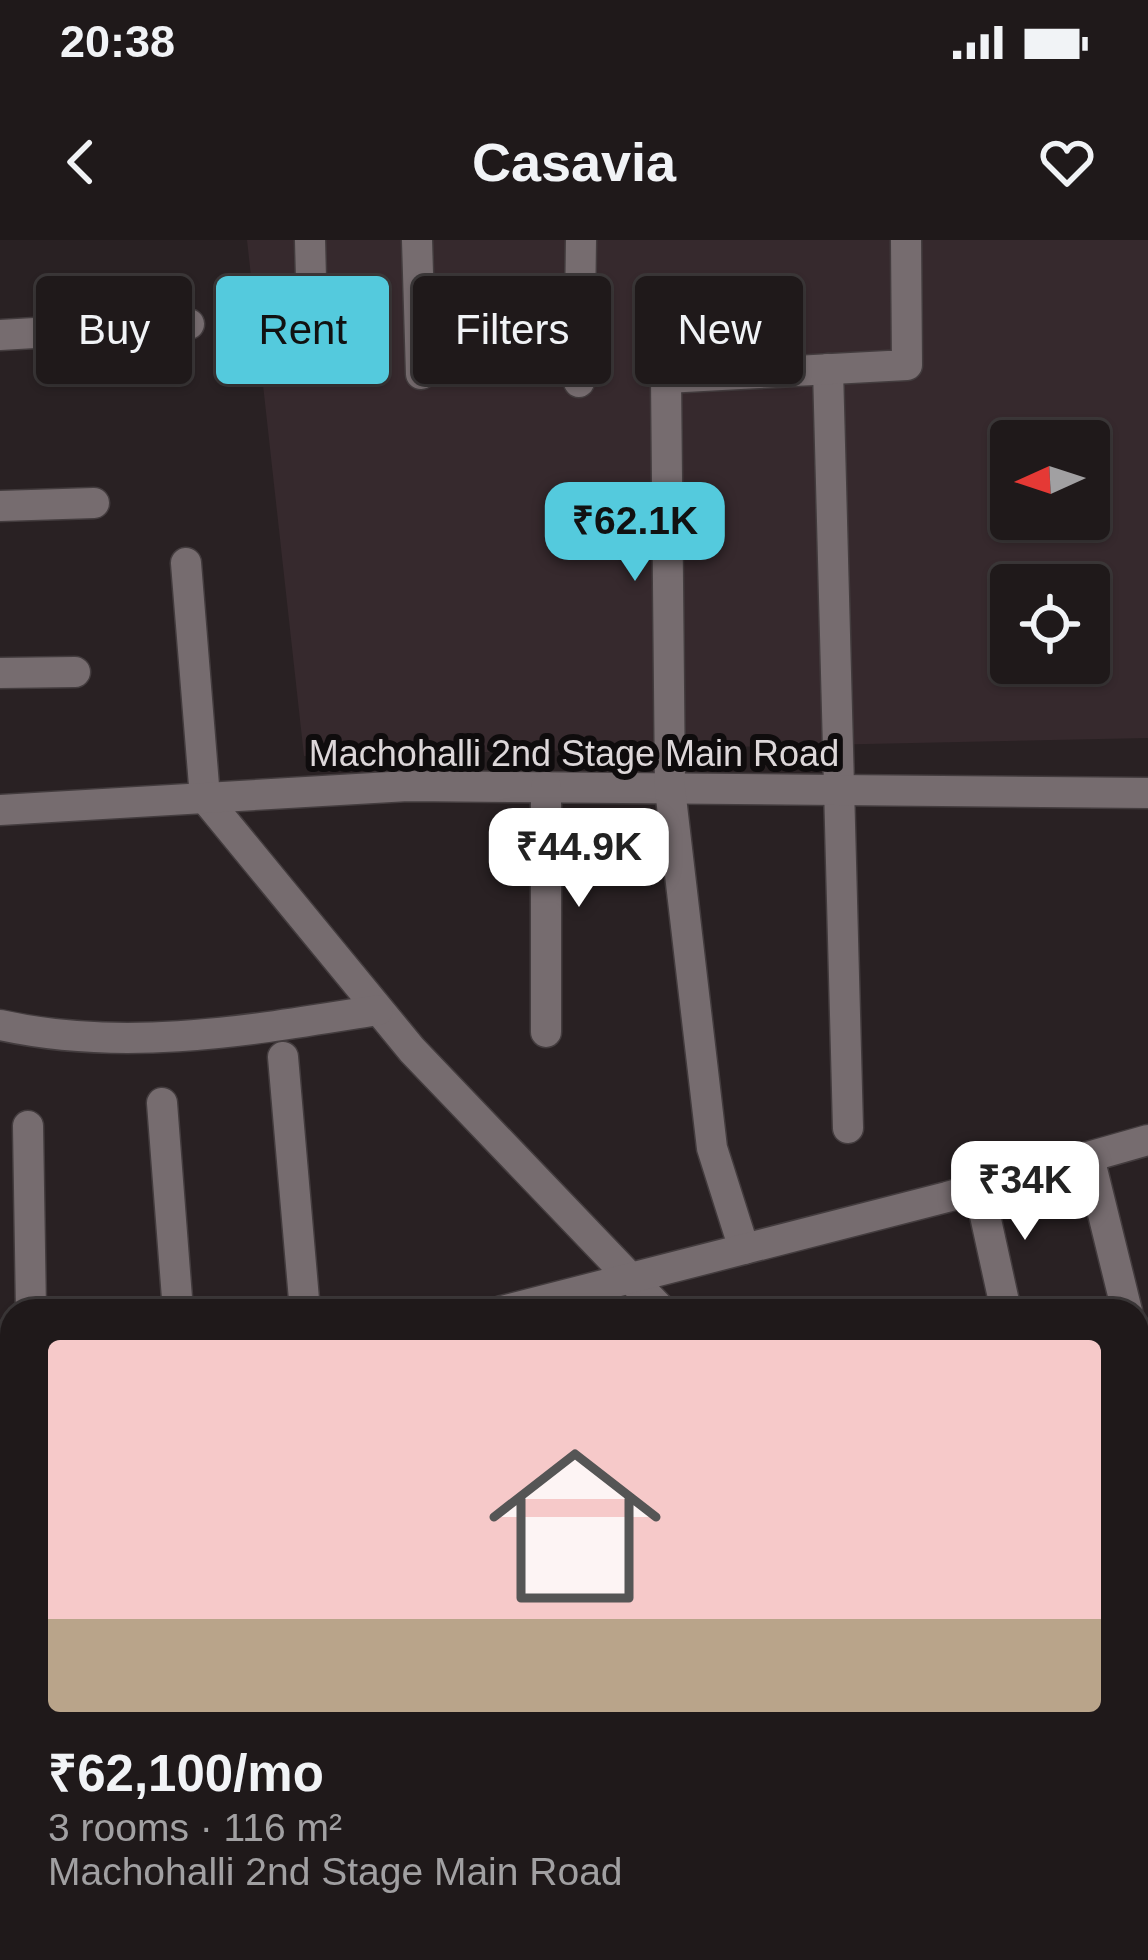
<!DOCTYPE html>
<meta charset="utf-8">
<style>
:root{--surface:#1f191a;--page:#272223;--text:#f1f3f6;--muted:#a1a0a2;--line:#3c3839;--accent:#54cadd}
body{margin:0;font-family:Arial,sans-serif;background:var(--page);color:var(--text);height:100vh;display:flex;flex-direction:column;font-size:45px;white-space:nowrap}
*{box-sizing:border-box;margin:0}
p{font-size:39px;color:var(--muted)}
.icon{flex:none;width:66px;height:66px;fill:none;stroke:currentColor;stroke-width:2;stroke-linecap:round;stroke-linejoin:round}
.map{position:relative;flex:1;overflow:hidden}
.drawer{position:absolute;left:0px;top:1059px;width:1149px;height:663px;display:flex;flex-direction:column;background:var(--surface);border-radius:36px 36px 0 0;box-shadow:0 3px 9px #0004,0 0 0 3px var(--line)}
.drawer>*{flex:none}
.top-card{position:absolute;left:36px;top:36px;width:1077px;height:108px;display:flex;gap:24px}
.needle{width:78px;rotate:267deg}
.tools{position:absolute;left:990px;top:180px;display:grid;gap:24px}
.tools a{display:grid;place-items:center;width:120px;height:120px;border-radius:12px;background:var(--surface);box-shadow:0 3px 9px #0004,0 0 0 3px var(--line);font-size:60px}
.price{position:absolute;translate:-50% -102px;padding:0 27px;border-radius:24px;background:#fff;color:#222;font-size:39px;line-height:78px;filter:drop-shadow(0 3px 6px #0008)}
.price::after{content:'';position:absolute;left:50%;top:72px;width:36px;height:27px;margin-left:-18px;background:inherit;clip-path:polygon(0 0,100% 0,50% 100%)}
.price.active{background:var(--accent);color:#111}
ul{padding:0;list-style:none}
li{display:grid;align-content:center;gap:24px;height:636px;padding:0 48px}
li span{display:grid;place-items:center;height:372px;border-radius:12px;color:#555}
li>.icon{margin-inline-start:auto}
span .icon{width:216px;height:216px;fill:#fffc;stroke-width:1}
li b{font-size:51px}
.tag{padding:0 42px;border-radius:12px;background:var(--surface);box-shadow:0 3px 9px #0004,0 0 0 3px var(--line);font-size:42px;line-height:108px}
.tag.active{background:var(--accent);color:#111}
.status{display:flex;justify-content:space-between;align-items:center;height:84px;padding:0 60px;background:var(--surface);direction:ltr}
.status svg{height:33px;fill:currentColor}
header{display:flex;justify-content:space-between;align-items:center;height:156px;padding:0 48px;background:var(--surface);font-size:54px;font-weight:700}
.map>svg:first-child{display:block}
.built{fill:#36292d;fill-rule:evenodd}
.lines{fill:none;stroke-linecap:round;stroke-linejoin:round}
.minor-casing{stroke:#433c3e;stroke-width:33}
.minor{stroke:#766c6f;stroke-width:30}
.labels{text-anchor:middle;stroke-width:12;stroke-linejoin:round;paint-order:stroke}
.street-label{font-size:36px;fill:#ddd7d9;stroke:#0f0c0d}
</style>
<div class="status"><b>20:38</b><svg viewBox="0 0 49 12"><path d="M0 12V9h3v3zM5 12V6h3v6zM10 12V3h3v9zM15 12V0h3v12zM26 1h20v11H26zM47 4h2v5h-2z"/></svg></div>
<header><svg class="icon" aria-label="back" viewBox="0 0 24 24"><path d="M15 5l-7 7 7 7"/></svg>Casavia<svg class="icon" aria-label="heart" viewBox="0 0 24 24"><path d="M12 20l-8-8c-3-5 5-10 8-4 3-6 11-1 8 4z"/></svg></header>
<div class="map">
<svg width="1148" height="1720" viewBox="0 0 1148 1720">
<rect width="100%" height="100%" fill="#292123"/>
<path class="built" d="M247,0h901v498l-844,18zM1011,201h78v78h-78zM1011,345h78v78h-78z"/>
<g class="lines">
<defs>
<g id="minor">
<path d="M310,0l3,116"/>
<path d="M417,0l4,134"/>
<path d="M0,95l189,-11"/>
<path d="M828,129l20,759"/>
<path d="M579,142l2,-142"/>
<path d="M0,266l94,-3"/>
<path d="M186,323l19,235 207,252 250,261"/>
<path d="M0,433l75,-1"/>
<path d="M0,570l408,-24 740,7"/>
<path d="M0,785c127,28 252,5 378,-15"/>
<path d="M546,792v-245"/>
<path d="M283,817l22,254"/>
<path d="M162,863l16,208"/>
<path d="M28,886l3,185"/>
<path d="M1089,917l38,154"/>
<path d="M979,948l27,123"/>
<path d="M744,1009l-32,-101 -42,-359 -4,-411 241,-13 -1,-125"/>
<path d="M502,1071l445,-114 201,-57"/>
<path d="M1137,1109l11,43"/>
<path d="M0,1140h12"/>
<path d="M0,1344h12"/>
<path d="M1137,1540l11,-9"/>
<path d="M1137,1573l11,13"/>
<path d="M1137,1695l11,-9"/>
<path d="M134,1710v10"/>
<path d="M637,1710v10"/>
<path d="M1104,1720l13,-10"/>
</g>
</defs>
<use href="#minor" class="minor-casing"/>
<use href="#minor" class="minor"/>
</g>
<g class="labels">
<g class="street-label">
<text x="574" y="526">Machohalli 2nd Stage Main Road</text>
</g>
</g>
</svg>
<div class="tools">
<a><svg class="needle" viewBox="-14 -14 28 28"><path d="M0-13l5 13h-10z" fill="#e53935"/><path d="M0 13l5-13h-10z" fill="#a1a0a2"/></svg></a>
<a><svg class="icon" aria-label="locate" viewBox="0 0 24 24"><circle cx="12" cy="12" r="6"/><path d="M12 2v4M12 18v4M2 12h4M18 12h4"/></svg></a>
</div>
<b class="price active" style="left:635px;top:344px">₹62.1K</b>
<b class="price" style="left:579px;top:670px">₹44.9K</b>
<b class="price" style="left:1025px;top:1003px">₹34K</b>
<div class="top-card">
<a class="tag">Buy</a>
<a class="tag active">Rent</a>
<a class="tag">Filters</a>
<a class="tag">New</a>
</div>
<section class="drawer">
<ul>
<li><span style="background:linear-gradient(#f6c9c9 75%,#b9a48a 0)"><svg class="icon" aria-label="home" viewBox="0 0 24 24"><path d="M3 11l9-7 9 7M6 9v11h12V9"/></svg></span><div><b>₹62,100/mo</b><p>3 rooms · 116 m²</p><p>Machohalli 2nd Stage Main Road</p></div></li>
</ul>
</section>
</div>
